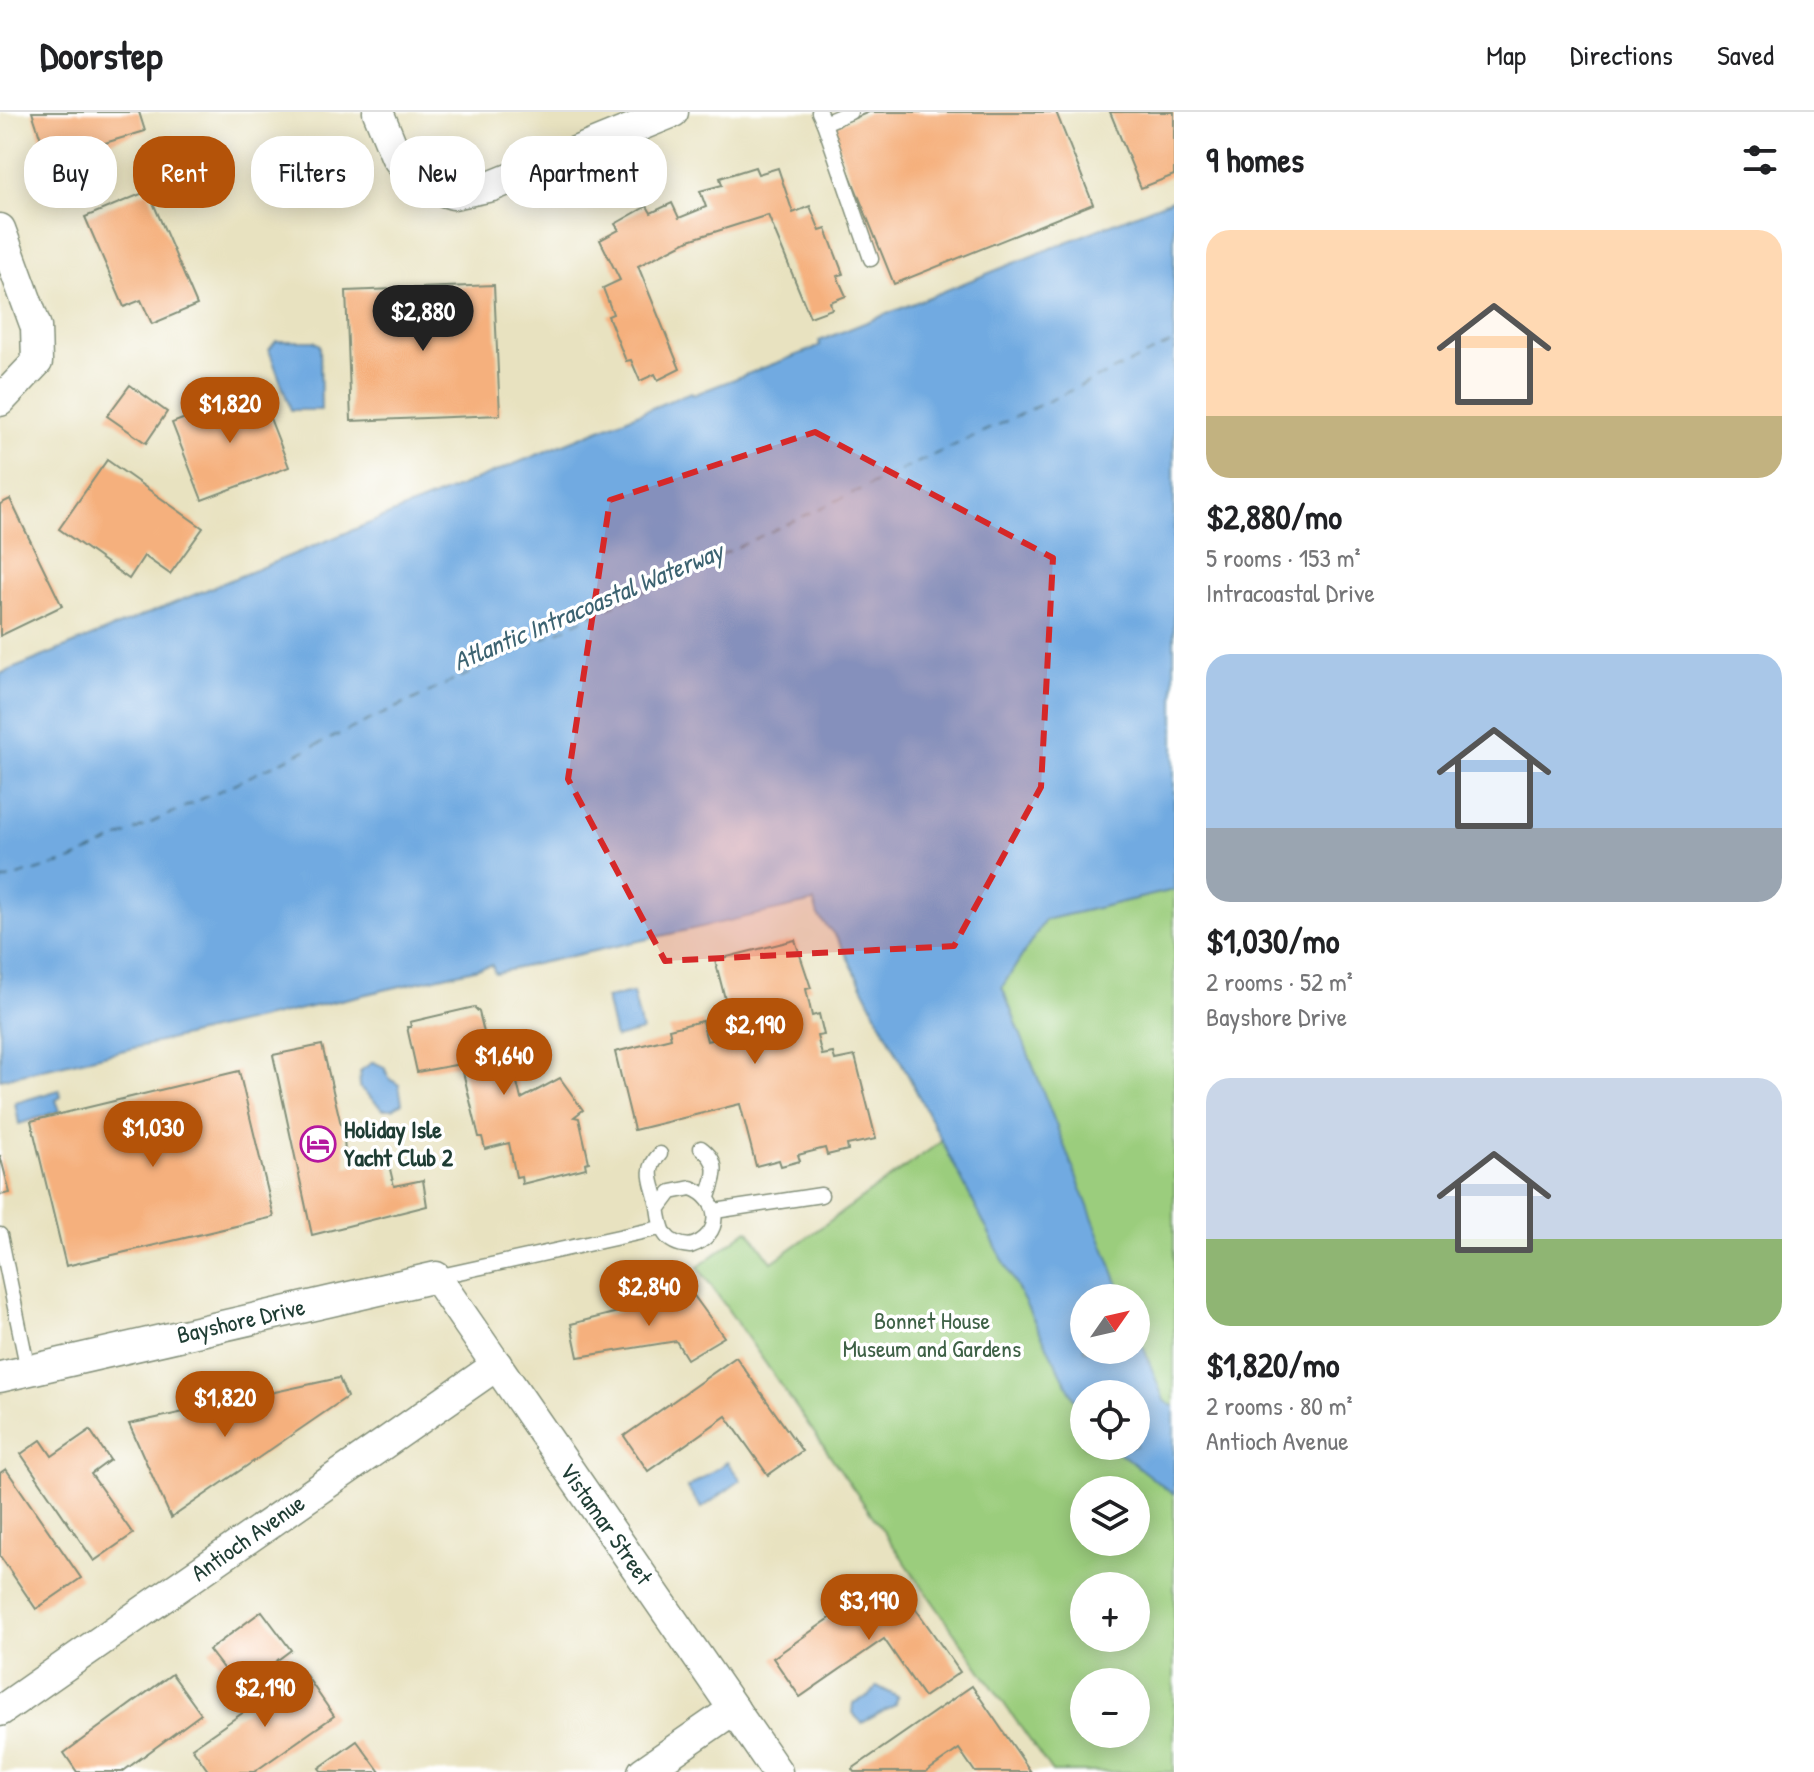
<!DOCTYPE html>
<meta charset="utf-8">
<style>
:root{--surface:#fff;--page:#f6f6f6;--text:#202124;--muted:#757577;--line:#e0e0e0;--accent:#b45309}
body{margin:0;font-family:"Patrick Hand",sans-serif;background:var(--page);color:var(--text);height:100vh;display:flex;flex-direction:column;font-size:30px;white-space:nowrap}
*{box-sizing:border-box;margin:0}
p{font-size:26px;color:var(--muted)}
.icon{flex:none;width:44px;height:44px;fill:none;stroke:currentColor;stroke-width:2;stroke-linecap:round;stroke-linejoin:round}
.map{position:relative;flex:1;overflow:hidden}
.side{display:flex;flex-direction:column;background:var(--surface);width:640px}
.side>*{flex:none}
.banner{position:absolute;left:24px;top:24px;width:760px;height:72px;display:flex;gap:16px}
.needle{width:52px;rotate:56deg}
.controls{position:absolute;left:1070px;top:1172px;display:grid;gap:16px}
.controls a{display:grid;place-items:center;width:80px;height:80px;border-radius:50%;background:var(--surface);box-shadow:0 4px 20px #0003;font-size:40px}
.price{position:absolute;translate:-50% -68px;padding:0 18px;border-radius:28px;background:var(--accent);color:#fff;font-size:26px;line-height:52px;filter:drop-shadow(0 2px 4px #0008)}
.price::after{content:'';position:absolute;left:50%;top:48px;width:24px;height:18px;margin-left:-12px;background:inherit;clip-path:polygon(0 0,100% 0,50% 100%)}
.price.on{background:#222;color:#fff}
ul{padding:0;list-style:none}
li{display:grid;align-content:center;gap:16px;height:424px;padding:0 32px}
li span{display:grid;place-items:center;height:248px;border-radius:24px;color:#555}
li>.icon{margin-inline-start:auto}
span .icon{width:144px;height:144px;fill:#fffc;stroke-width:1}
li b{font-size:34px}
h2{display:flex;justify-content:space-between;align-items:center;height:96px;padding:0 32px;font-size:34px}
.chip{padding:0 28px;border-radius:32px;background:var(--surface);box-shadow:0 4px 20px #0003;font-size:28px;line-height:72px}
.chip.on{background:var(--accent);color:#fff}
header{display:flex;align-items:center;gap:48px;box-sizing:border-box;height:112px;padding:0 40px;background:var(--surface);border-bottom:2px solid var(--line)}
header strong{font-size:38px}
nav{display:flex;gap:44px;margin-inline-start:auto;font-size:28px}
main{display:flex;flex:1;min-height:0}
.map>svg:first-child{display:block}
.green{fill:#9bcd7d;stroke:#5d8558;stroke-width:2;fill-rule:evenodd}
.water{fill:#71aae1;stroke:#48748a;stroke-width:2}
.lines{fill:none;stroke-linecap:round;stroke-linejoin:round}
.ferry{stroke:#3c6371;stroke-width:2;stroke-dasharray:10 8;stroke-linecap:butt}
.building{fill:#f5b07d}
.service-casing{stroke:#84907a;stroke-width:17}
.minor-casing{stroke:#84907a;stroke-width:33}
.service{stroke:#fff;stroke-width:14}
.minor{stroke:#fff;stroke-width:30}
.marked{fill:#d62828;fill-opacity:0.2;stroke:#d62828;stroke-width:6;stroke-dasharray:16 10;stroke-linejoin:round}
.labels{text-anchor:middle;stroke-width:7;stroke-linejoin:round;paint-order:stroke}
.poi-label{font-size:24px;font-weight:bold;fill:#1f3d34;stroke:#fff;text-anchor:start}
.street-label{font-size:24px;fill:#1f3d34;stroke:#fff}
.park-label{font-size:24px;fill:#3e6146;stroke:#fff}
.water-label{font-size:26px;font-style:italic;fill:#3c6371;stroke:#fff}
</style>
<header>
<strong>Doorstep</strong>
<nav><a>Map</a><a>Directions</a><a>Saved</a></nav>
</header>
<main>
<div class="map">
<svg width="1174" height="1660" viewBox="0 0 1174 1660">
<rect width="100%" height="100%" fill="#fff"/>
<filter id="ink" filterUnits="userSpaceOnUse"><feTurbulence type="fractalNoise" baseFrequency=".0125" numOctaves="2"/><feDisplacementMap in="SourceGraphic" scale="16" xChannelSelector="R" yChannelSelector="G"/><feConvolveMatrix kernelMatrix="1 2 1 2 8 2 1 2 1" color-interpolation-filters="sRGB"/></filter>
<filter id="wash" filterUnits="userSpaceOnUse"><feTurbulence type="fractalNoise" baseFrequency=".006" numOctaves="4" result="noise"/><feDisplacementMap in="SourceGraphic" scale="32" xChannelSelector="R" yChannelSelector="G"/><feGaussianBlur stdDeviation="1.8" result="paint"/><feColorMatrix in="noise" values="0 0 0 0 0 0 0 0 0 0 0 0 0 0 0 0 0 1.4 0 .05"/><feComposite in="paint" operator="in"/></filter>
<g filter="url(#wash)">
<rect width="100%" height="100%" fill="#e8e2c0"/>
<path class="green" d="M1174,778v882h-122l-354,-505 50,-37 24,32 264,-188 -34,-87 43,-67zM1084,1186h52v52h-52zM1084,1282h52v52h-52zM1084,1378h52v52h-52zM1084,1474h52v52h-52zM1084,1570h52v52h-52z"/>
<g class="water">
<path d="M1174,87v691l-129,30 -43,67 122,311h-40v52h52v-22l28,72 10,7v88l-63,-49h25v-52h-52v24l-246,-479 -20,-23 -4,-14 -319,71 -3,-8 -492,114v-405l691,-282 2,3 127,-49 -1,-5z"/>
<path d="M276,229h38l6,4 1,65h-30l-22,-60z"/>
<path d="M633,881l9,38 -27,7 -9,-40z"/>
<path d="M373,950l11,5 5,11 10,7 3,18 -9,6h-10l-24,-22 1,-16z"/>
<path d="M59,978l2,7 -5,3 4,11 -41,13 -4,-21z"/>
<path d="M727,1350l14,18 -39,28 -15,-20z"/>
<path d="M877,1574l21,11 -3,8 -33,18 -10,-10 1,-10 16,-7z"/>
</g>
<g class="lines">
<path class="ferry" d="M0,769l72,-21 1102,-518"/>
</g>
<g id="blocks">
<g class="building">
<path d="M32,0h107l6,19 -97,29z"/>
<path d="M869,0h187l37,92 -199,80 -63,-156z"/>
<path d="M1110,0h64v63l-33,13z"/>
<path d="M755,55l3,7 20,-6 15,45 17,-7 10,25 6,-2 17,45 -6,2 9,20 -16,6 2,7 -22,8 -42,-102 -79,25 -51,26 42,103 -22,11 -3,-6 -15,7 -9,-21 -5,1 -18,-45 5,-2 -10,-26 17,-8 -20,-40 19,-10 -4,-6 32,-18 4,7 21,-10 7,15 27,-11 -6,-16 22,-6 -2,-7z"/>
<path d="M148,79l49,114 -45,19 -11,-24 -17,7 -39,-90z"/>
<path d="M494,173l6,130 -149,6 -5,-130z"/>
<path d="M130,273l37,27 -21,31 -39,-27z"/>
<path d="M259,278l30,77 -87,33 -30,-77z"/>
<path d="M107,348l96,68 -33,46 -26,-18 -15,23 -70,-50z"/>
<path d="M10,387l52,107 -62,30v-132z"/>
<path d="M795,828l16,48 -5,1 6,27 7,-2 5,21 -7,1 5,19 11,-2 2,7 20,-4 21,83 -29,6 1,5 -21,5 -2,-7 -27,7 2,6 -19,5 -2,-6 -23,6 -16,-62 -106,26 -19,-78 56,-14 -2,-9 33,-8 5,20 19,-5 -3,-12 8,-2 -16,-62z"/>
<path d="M474,895l5,5 8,33 20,-4 14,58 39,-21 23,32 -9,7 5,1 10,44 -4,1 1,5 -64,16 -1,-8 -5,1 -7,-34 -24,6 -3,-12h-3l-18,-73 -44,8 -10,-45h4l-1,-5z"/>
<path d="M322,933l22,92 2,30 23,-5 -1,-6 18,-4 8,34 29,-6 4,26 -115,29 -39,-180z"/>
<path d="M239,959l35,146 -208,49 -35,-145z"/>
<path d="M0,1043l10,38 -10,2z"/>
<path d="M692,1181l32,44 -37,22 -11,-18 -98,16 -7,-33z"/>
<path d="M736,1245l66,94 -34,24 -42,-59 -78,55 -24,-35z"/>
<path d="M339,1266l8,19 -176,121 -42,-94z"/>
<path d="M90,1318l20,30 -19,14 42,60 -39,27 -73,-107 20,-14 11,16z"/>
<path d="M6,1357l75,109 -45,31 -36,-53v-83z"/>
<path d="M892,1463l68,97 -36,25 -40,-58 -84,58 -27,-39z"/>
<path d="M262,1499l29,39 -52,39 -30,-39z"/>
<path d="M303,1559l31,45 -80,56h-45l-17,-24z"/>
<path d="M172,1562l29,40 -79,58h-45l-13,-19z"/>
<path d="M972,1574l59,86h-56l-16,-23 -33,23h-72l-2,-3z"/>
<path d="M357,1629l23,31h-58l-3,-4z"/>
</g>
</g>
</g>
<g filter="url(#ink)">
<use href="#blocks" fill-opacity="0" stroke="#84907a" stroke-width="2"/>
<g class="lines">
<defs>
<g id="service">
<path d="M819,0l5,11 26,-11"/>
<path d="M824,11l47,136"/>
<path d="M701,1036c20,15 14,28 7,49"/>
<path d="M659,1096l12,-16 20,-4c31,11 32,48 -1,58 -27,-2 -29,-17 -32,-39 -3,-22 -16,-35 2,-53"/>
<path d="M715,1099l106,-16"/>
<path d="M0,1123l28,135"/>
<path d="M436,1165l224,-49"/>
</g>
<g id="minor">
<path d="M378,0l18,44 12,17 13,11 32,10 39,-8 181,-74"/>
<path d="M0,117l36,98 1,35 -37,39"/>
<path d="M0,1265l436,-100 341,495"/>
<path d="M0,1599l497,-346"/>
<path d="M643,1660l91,-63"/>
</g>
</defs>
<use href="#service" class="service-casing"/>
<use href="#minor" class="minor-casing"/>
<use href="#service" class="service"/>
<use href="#minor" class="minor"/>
</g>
</g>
<path class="marked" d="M815,320l238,126 -12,229 -87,159 -289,15 -97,-182 42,-279z"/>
<defs>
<symbol id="hotel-ring" viewBox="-11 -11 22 22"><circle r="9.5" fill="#fff" stroke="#b5179e" stroke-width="1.5"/><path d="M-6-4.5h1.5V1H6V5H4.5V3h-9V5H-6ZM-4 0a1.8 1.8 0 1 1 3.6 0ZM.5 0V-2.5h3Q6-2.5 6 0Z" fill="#b5179e"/></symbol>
</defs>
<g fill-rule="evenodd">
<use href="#hotel-ring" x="298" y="1012" width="40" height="40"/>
</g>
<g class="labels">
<g class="poi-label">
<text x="344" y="1026">Holiday Isle<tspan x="344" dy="28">Yacht Club 2</tspan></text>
</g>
<g class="street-label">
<text transform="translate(241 1209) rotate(-13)" y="8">Bayshore Drive</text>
<text transform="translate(606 1412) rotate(55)" y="8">Vistamar Street</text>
<text transform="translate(248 1426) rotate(-35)" y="8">Antioch Avenue</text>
</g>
<g class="park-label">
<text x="932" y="1217">Bonnet House<tspan x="932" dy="28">Museum and Gardens</tspan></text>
</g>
<g class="water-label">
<text transform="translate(588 494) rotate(-23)" y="9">Atlantic Intracoastal Waterway</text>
</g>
</g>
</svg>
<div class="controls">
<a><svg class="needle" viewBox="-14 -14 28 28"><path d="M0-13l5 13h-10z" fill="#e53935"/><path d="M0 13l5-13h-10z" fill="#757577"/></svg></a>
<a><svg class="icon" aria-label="locate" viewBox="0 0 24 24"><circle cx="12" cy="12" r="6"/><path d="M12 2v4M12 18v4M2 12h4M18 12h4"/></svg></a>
<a><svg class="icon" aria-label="layers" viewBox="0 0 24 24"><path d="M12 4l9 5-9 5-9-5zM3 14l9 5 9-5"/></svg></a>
<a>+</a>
<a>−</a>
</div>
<b class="price on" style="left:423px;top:241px">$2,880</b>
<b class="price" style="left:230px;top:333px">$1,820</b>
<b class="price" style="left:755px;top:954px">$2,190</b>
<b class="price" style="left:504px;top:985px">$1,640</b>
<b class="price" style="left:153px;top:1057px">$1,030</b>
<b class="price" style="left:649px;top:1216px">$2,840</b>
<b class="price" style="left:225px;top:1327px">$1,820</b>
<b class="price" style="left:869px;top:1530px">$3,190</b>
<b class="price" style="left:265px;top:1617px">$2,190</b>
<div class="banner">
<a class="chip">Buy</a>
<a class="chip on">Rent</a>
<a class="chip">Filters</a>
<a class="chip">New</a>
<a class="chip">Apartment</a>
</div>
</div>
<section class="side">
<h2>9 homes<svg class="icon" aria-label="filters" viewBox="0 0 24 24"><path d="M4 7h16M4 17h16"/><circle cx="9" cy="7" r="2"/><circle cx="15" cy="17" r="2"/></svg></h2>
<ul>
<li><span style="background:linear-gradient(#ffd9b3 75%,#c2b280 0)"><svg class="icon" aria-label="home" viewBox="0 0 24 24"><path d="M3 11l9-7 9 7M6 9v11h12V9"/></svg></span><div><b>$2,880/mo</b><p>5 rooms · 153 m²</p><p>Intracoastal Drive</p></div></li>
<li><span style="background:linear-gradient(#a9c7e8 70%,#9aa5b1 0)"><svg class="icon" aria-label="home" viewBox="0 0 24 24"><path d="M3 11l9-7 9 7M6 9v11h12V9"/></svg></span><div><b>$1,030/mo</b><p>2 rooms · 52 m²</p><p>Bayshore Drive</p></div></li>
<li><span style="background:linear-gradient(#c9d6e8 65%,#8fb573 0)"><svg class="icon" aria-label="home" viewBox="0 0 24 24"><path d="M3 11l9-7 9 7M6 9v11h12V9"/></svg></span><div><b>$1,820/mo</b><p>2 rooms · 80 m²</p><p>Antioch Avenue</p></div></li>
</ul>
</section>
</main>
